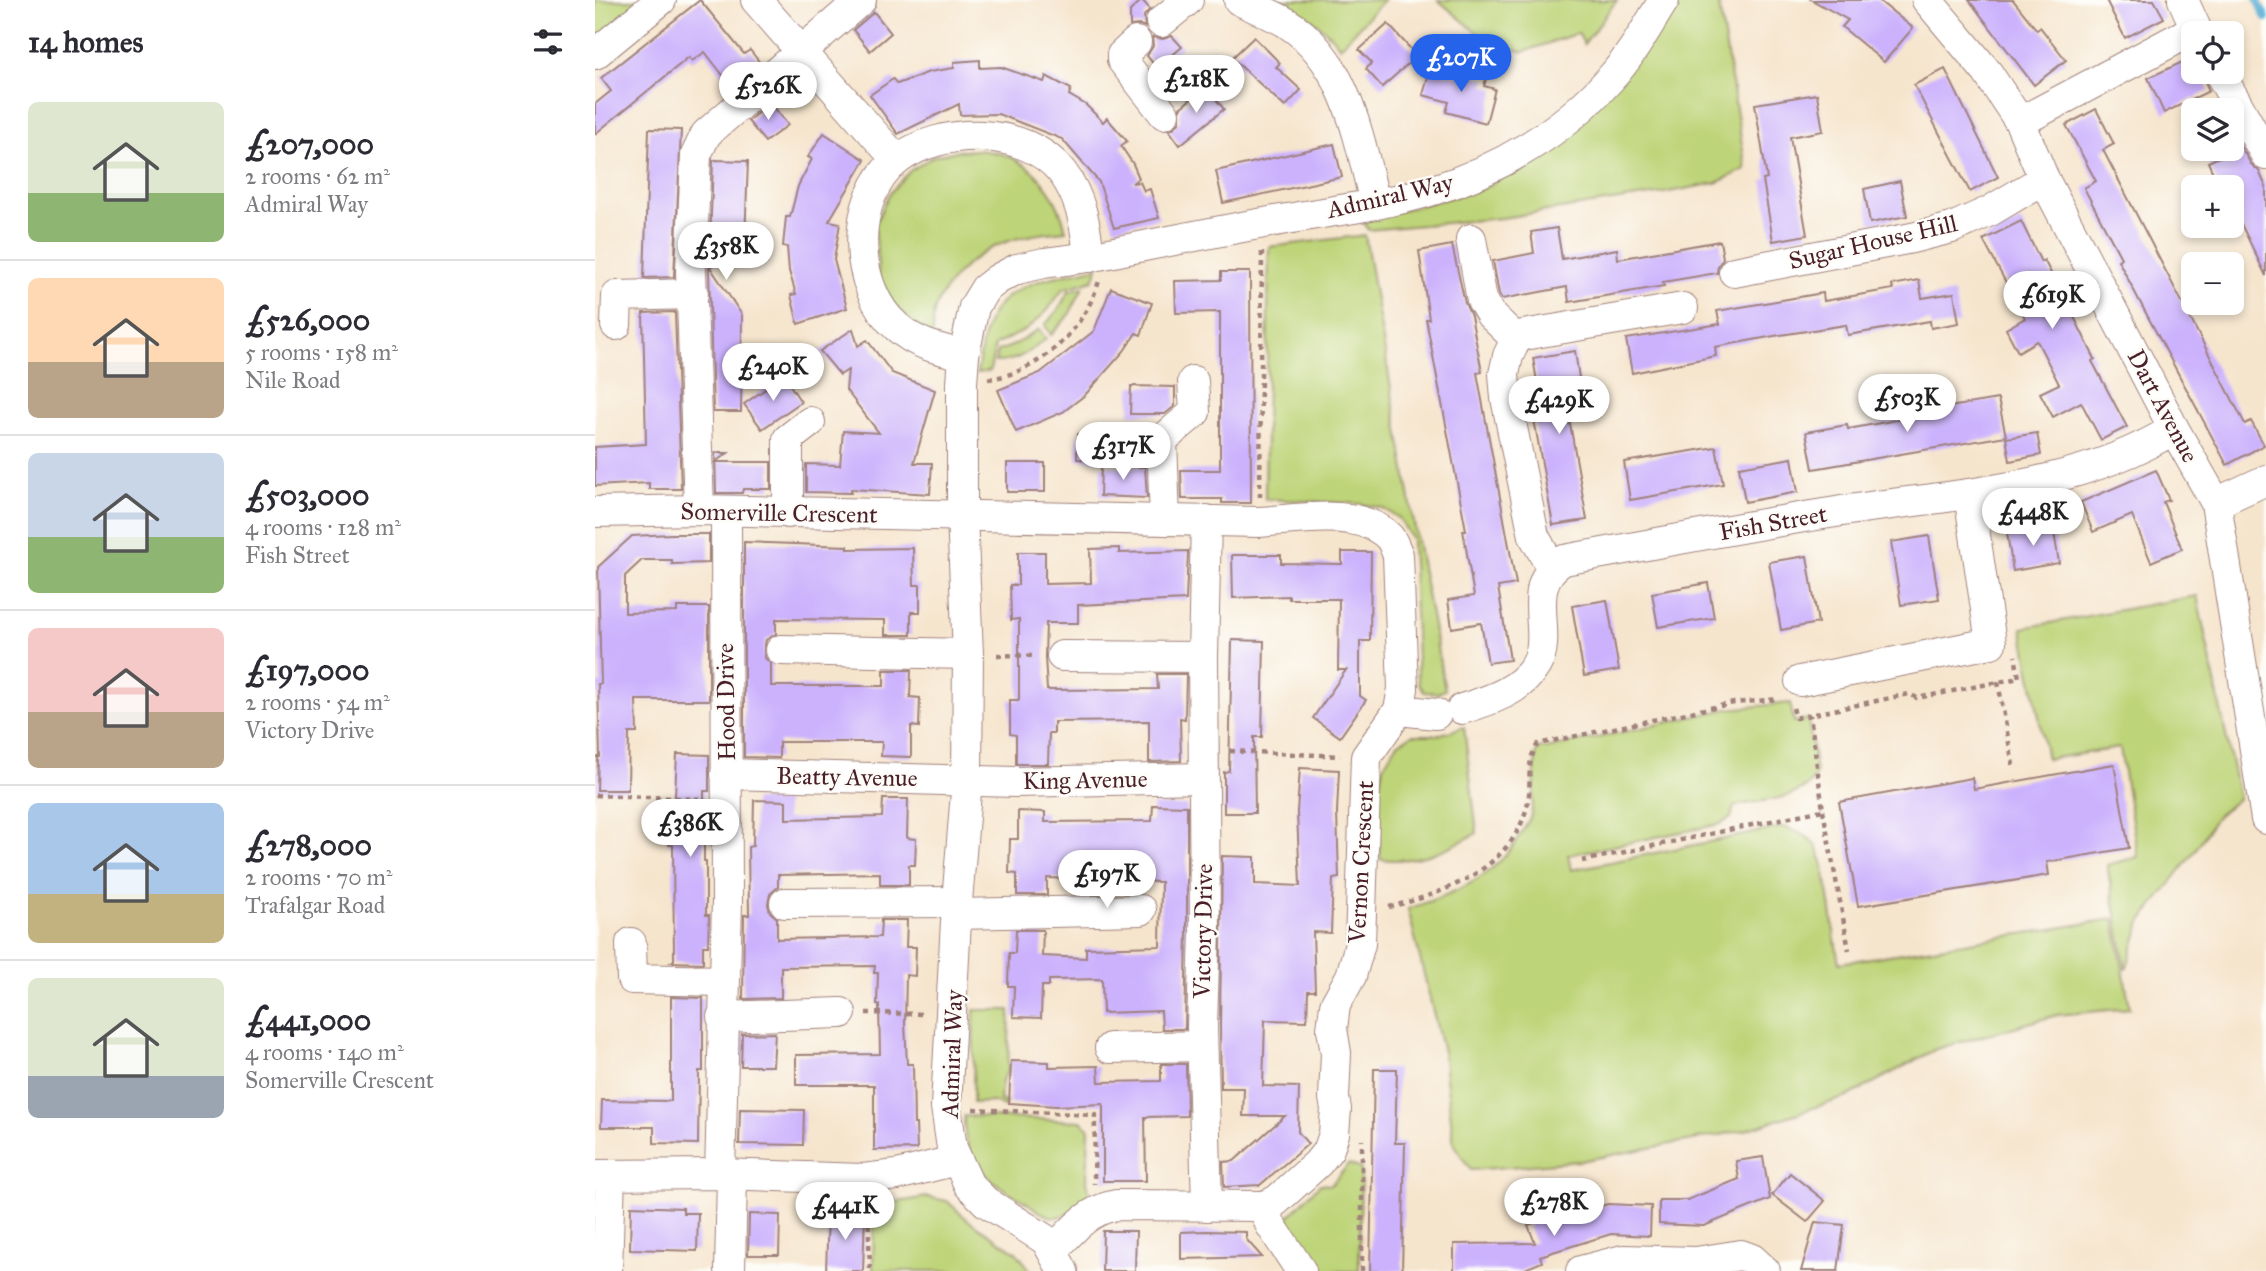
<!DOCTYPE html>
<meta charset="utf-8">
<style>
:root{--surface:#fff;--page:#f7f7f7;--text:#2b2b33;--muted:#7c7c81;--line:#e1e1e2;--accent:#2563eb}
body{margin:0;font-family:"IM FELL Great Primer",serif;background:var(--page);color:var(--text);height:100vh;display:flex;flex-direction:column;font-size:26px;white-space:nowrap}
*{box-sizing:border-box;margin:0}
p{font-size:23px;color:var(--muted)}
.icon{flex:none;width:38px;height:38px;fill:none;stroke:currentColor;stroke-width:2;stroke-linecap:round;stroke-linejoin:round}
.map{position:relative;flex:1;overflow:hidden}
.details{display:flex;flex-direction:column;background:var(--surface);width:595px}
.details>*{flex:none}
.controls{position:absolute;left:1586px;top:21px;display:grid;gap:14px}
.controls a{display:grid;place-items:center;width:63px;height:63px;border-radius:10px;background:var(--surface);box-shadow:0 4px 10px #0003;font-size:35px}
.price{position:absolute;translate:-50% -60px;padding:0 16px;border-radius:24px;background:#fff;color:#222;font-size:23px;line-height:46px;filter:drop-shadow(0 2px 4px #0008)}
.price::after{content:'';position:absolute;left:50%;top:42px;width:21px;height:16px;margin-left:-10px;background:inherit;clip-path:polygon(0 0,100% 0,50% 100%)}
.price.active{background:var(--accent);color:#fff}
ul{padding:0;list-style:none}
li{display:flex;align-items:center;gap:21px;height:175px;padding:0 28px}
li+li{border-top:2px solid var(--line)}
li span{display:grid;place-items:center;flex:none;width:196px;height:140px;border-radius:10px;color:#555}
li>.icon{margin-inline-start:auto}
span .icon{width:84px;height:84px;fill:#fffc;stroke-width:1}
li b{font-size:30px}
h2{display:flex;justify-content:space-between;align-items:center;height:84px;padding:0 28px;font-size:30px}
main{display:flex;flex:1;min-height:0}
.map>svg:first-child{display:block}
.green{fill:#bed478;stroke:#847a52;stroke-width:2}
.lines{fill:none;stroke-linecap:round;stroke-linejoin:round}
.stream{stroke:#57aed4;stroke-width:8}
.building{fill:#ccb2fd}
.minor-casing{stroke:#a0827c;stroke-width:32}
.path{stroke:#a0827c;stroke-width:4.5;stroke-dasharray:5 5;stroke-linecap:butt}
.minor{stroke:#fff;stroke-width:30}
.labels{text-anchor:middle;stroke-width:5;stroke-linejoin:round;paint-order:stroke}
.street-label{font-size:24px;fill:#4a1f2b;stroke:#fdfcf7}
</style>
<main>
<section class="details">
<h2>14 homes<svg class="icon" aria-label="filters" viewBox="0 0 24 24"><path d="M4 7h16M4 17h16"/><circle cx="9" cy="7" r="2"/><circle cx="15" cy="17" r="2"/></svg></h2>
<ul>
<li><span style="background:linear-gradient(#dfe7d0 65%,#8fb573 0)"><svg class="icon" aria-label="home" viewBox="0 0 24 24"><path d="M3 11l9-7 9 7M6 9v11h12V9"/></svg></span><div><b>£207,000</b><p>2 rooms · 62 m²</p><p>Admiral Way</p></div></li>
<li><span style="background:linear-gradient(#ffd9b3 60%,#b9a48a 0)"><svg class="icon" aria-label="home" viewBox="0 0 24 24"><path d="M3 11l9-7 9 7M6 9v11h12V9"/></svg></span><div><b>£526,000</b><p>5 rooms · 158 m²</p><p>Nile Road</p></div></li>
<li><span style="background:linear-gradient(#c9d6e8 60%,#8fb573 0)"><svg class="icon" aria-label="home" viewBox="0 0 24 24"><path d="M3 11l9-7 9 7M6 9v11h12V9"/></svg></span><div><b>£503,000</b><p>4 rooms · 128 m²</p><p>Fish Street</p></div></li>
<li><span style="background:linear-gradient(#f6c9c9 60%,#b9a48a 0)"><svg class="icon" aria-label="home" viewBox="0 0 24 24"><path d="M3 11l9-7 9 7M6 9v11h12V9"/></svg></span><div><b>£197,000</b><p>2 rooms · 54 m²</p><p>Victory Drive</p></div></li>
<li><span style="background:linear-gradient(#a9c7e8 65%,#c2b280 0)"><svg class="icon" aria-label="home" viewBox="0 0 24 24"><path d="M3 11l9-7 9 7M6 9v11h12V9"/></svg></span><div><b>£278,000</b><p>2 rooms · 70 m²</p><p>Trafalgar Road</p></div></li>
<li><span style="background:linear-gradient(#dfe7d0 70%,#9aa5b1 0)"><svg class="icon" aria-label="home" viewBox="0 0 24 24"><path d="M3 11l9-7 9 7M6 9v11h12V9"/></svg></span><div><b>£441,000</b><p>4 rooms · 140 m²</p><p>Somerville Crescent</p></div></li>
</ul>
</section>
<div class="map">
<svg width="1671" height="1271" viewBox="0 0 1671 1271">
<rect width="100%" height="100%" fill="#fdfcf7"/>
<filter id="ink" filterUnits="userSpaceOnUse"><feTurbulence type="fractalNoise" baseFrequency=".0143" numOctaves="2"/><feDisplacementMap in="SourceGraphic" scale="14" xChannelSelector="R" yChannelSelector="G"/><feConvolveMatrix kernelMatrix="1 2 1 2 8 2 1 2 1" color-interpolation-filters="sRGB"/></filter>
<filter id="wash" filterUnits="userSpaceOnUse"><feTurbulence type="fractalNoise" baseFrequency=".00686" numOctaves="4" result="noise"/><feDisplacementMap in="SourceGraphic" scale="28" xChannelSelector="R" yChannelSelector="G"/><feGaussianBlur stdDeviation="1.57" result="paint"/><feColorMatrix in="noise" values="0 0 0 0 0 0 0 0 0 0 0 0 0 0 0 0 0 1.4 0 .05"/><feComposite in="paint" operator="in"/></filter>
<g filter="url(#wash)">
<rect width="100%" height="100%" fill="#f6e5cd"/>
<g class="green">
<path d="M0,0h50l-50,42z"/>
<path d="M684,0h105l-44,47c-17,-22 -37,-35 -61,-47z"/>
<path d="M843,0h179l-33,44 -6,-11 -55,19 -35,-10z"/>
<path d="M1078,0h45l28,169 -30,14 -52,10 -162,25 -134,12 -5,-10 117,-30 49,-28z"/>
<path d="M384,150c12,2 26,3 37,10 27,14 44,43 50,71 -48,4 -85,12 -116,52 -6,8 -13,19 -16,29 -1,7 -1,15 -1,22l-9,-2 -31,-27 -14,-27 -4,-54 14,-30 22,-24 23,-14 23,-5z"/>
<path d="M770,235l51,300 29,155 -7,3 -14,-1 -6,-9 -6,-144 -13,-21 -17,-10 -21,-4 -96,-5 4,-252z"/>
<path d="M503,267l-5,13 -30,9 -16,22 -21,19 -31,15 -5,26 -13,2c4,-21 6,-46 18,-63 21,-31 70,-34 103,-43z"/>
<path d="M488,287l-14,28 -18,20 -6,-10 13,-15 11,-19z"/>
<path d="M444,329l7,10c-15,12 -31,24 -51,23l3,-11 16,-6z"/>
<path d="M1602,596l42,202 -22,18 -23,36 -53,70 -15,48 -19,-105 31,-8 -18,-109 -73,11 -25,-131z"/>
<path d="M1195,703l4,19 14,-3 8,53c-5,27 -58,29 -82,34l-3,12 -11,6 -152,31 3,15 212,-43c12,4 26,8 33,19 12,19 17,91 23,117l275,-44 16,89 -73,7 -121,34 -89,48 -101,33 -166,31 -109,9 -17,-25 -11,-93 -35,-143c45,-16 85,-29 111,-72 3,-6 8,-13 11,-19 6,-21 4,-44 6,-65l5,-6 5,2 182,-40z"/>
<path d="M869,727l13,106c-30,17 -62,31 -96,26l-5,-45 1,-16 6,-32 14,-22 15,-9h26z"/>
<path d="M379,1010h36l-2,60 -6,10 -2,20 6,2 -2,5 -10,-5 -21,1z"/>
<path d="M369,1116l117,5 8,8 -2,52 4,20c-10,5 -23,15 -35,16 -10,1 -21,-9 -29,-14 -37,-22 -64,-38 -63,-87z"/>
<path d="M754,1164l12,5 -2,102h-35l-33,-41 -3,-13 32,-33 11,1z"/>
<path d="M332,1197l20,4 21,19 48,32 15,19h-158l1,-65z"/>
</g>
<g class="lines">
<path class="stream" d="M1662,0l9,18"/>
</g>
<g id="blocks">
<g class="building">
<path d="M105,0l44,54 6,-4 11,14 -28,24 -28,-36 -13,9 -3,-4 -94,77v-30l16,-13 -10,-13z"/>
<path d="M547,0l8,9 -6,7 1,11 -5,-2 -10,1v-15z"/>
<path d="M1217,0h66l35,28 -29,34 -42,-35 6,-7z"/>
<path d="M1374,0h44l24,30 3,-3 26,33 -32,25z"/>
<path d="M1511,0h48l10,18 -39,20z"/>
<path d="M279,12l17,21 -21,18 -17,-21z"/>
<path d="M793,24l29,32 -35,31 -16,-18 6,-6 -13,-13z"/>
<path d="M577,36l10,11 -25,21 -10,-12 6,-10 -1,-9 11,2z"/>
<path d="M659,37l26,26 -4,4 25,23 -16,17 -53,-49z"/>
<path d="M1598,57v15h8l8,19 -45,22 -16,-35z"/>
<path d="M385,60v8l21,-1 43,15 2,-6 25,13 -2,6 17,10 17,17 4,-4 20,23 -6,5 12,18 6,14 -7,5 8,-1 4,9 6,-2 9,29 -45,10 -15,-46 -37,-43 -64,-25 -38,1 -1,-11 -61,30 -28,-39 23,-16 4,5 32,-12 25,-4v-6z"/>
<path d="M835,69l28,7 1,-4 27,7 -2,7 11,3 -9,34 -40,-11 3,-10 -26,-7z"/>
<path d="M1350,69l53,108 -28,15 -56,-107z"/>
<path d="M611,87l18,22 -44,36 -11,-15 6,-3 5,-6v-13z"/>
<path d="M1222,94l6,37 -33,6 17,98 -34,6 -10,-61 4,-1 -12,-75z"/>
<path d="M175,102l18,23 -23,17 -17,-21z"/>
<path d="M1501,109l18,35 -11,6 142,274 6,-3 13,24 -37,20 -87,-163 -22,-42 3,-2 -37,-70 12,-7 -30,-56z"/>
<path d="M54,129l32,1 -7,147 -30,1z"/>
<path d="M229,133l41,27 -36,61 11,2 -6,37 13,48 -49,16 -7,-29 5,-1 -7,-23 -2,-24 -4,-1 3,-29h4l8,-31 14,-27 -4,-2z"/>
<path d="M739,144l8,33 -119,26 -7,-32z"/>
<path d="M1646,147l10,17 8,7 7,16v89l-35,-73v-16h-7l-1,-2 -4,2 -11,-25z"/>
<path d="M118,160l35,1 -3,80 -35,26 32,48 -1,97h-28l-4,-142z"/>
<path d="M1305,181l7,35 -37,7 -6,-34z"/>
<path d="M1426,221l20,41 3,-2 26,49 25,50 -3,2 35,66 -26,13 -20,-38 -28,15 -13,-24 19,-9 -22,-43 -19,11 -12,-23 19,-11 -42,-78z"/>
<path d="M962,228l5,31 55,-10 1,10 102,-18 3,17 -5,8 -1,7 -54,9 1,4 -95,16 -2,-15 -65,12 -3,-5 -6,-33 41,-8 -3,-21z"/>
<path d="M857,245l13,58 6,13 11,56 -5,1 39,211 -18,3 12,73 -22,3 -7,-40 -29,5 -4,-28 26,-4 -11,-66h3l-40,-211h3l-10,-68z"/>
<path d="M626,272h29l1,231h-29v-4h-40l-1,-29h39v-158l-44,1 -1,-32 46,-1z"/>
<path d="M1324,280l3,18 32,-5 5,30 -28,5 -1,-7 -82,14 -2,-10 -72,11 -59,11 1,9 -84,17 -6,-34 94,-15 -3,-13 106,-18 1,8 69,-12 -1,-4z"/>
<path d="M516,288l41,15 -11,32 -5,-2 -12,18 -39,44 -22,17 -47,20 -18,-42 42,-17 54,-42z"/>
<path d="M80,312l6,177h-32v-6l-54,3v-39l51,-3 -3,-131z"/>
<path d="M258,329l5,17 9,-6 25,33 43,17 -21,73h18l-2,31 -79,-5v4l-45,-1v-28l34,1 3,-34 36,2 -33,-43 2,-20 -8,5 -20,-24z"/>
<path d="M980,351l7,47 -16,3 21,119 -34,5 -19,-106 9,-2 -10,-59z"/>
<path d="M189,376l17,26 -39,27 -18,-25z"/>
<path d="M536,386l44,1v19l-10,8h-35z"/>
<path d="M1403,399l8,37 -193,33 -7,-37 41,-7 1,4 71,-13v-4z"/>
<path d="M1442,433l4,22 -31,6 -4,-23z"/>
<path d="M483,434l27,1 2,26 -30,-2z"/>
<path d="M1121,447l7,37 -93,16 -6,-38z"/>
<path d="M120,453h13l-13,9h56v27h-28l-1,4h-26z"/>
<path d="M1197,458l6,34 -53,10 -6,-35z"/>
<rect x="412" y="463" width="38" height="29"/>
<path d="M506,466l44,1 2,31 -47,-2z"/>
<path d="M1561,470l13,30 -6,2 19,47 -31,13 -19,-47 -39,17 -12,-30z"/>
<path d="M1458,526l6,37 -46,8 -6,-38z"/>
<path d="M77,534h37v29l-37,1v-4h-30l-17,16v37l52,-1v-5h32v93h-73l1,33h-8l-1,57h-31l1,-33h2l-2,-73h3l-3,-117 34,-31z"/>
<path d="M1334,536l10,63 -38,6 -10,-63z"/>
<path d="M149,542l104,4v3l65,-1 1,37h6v27h-9v23h-26v-15l-109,-1v15l-10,6 -2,10 1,8 6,6v22h113v-16h27l-1,27 10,1 -1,29 -8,-1v31l-30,-1 1,-14h-103v16l-35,-1z"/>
<path d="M524,548v5l69,-2 -2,49 -108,5v18h-32l-1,34 2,33 111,-1 -1,-15h29l-1,45 -5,-1 1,43 -32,1v-41l-95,1v11h-5l-1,31h-32v-29l-6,-1v-34h9v-81l-8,1 -1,-35h8v-33h27v32l46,-1 -1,-34z"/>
<path d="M747,552h29l-1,89h-10v55l6,4 -26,37 -27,-19 33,-48h-8l1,-71h-50v-3l-56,2 -1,-43h49v8l61,1z"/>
<path d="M1212,556l11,67 -37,7 -12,-68z"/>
<path d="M1113,583l6,35 -56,9 -6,-34z"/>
<path d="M1012,600l12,70 -35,6 -12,-70z"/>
<path d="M637,640l32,1 -2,96h-8l1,76h-31v-41l5,-1z"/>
<path d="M82,754l32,1v36h-5v70h2v54h3l-1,31h-5v17l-32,-1 3,-2 -1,-115h-4v-28h5z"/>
<path d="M1519,764l15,84 -82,14 2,13 -191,31 -19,-104 133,-24 2,11z"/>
<path d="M705,768l39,2 -2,42 2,66 -6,1 -2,54 -18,-1 2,59h-7l-1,30 -42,-1 -2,66 36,1 -1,45 10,12 -48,41 -36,2 -1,-25 11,-1 51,-45h-42l1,-28h-23l-1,-61 2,-171 33,1v27l45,2 -3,-74z"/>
<path d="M288,799h25l-1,39 9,1 -1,26h-6v20h-29v-12l-102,2v12l-8,7 -2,10 2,8 7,6v21l103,-2 1,-17h26l-1,27h10l-1,29 -9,-1 -1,49 2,40h6l1,60h2l1,25 -43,1v-65h-78v-30l84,-1 -1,-49h-2l1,-32h-4l1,-7 -94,1v31l-38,1 1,-84h5l-1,-68 5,-1 1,-46 32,1v18l96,-2z"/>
<path d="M558,805l34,1v125l-2,98h-23l-1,-18 -58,2 -1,-34 -53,1v6h-7l-1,32 -28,-1 1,-31h-6l1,-33h6l1,-23h27l-1,26 44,2v-10l74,-2 1,-64 -114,-4v17h-30v-21l-8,-1 1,-34h8v-28l27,1v10l107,-1z"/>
<path d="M76,997l32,1v73h-4l-1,73 -44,-1v-16h-53l1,-27 69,1z"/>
<path d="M180,1033l-2,33h-32l1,-32z"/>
<path d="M416,1061l38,1v5l49,-1 1,16 62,-1v-17h25l1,52 -42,1 1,64h-43v-77l-47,2 -47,-3z"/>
<path d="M779,1069h23l-2,74h10l-3,128h-32z"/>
<path d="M145,1109l64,1 -1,35 -64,-1z"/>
<path d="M1168,1157l7,42 -66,27 -45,-2v-24h28l52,-21 -3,-18z"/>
<path d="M1195,1173l35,28 -18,21 -35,-27z"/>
<path d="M1013,1204l43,2 -1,30 -39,-2 -71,22 2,6 -22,9h-66v-27l81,-1 -7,-18 25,-9 1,4z"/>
<path d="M36,1206l52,2v5h15l-1,38 -67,-2z"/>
<path d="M233,1213l37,1 -2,57h-37z"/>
<path d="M154,1214l31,1 -1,40h-31z"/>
<path d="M1220,1222l29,3 -6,46h-37z"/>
<path d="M508,1231h33l-1,40h-33z"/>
<path d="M611,1231l40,1v7l16,18 -81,2v-27z"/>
</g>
</g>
</g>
<g filter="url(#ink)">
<use href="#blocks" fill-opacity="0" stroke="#a0827c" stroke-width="2"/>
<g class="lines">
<defs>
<g id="minor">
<path d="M161,0l141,160"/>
<path d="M644,0c16,8 33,14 48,23 60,38 72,116 88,180"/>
<path d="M1332,0l60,72 33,50 24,57 130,250 42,74 50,316"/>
<path d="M1588,0l15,33"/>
<path d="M566,22l27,-22"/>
<path d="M541,42l-14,13v5l42,54"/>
<path d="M0,54l66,-54"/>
<path d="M1624,72l47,83"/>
<path d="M1425,122l175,-93"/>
<path d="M876,239l11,61 9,15 25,24"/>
<path d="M1139,272l178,-34 40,-10 38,-17 54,-32"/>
<path d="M21,325l1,-29 76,-2"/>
<path d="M369,355c-25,-6 -47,-10 -67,-28 -45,-39 -48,-129 0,-167 44,-34 129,-34 165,12 19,25 24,54 27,85"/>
<path d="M526,440h41"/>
<path d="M1621,503l50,-23"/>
<path d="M104,510l-8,-240 5,-115 10,-21 155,-134"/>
<path d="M0,512l104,-2 560,12c37,-2 100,-15 129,14 5,4 7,13 10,19l5,134 -4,21"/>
<path d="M193,513v-74l22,-17"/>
<path d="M570,520l-3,-80 33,-28 -2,-31"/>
<path d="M611,520l-3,137 2,274 -3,96 5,179"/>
<path d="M956,567l-17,-31 -28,-138 -2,-24 4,-18 8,-17 7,-4 160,-27"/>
<path d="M186,650l187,4"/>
<path d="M467,656l141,1"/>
<path d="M1205,681l191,-38 -22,-149"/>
<path d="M867,709c26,-8 59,-18 74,-44 19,-32 -15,-81 28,-105 91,-16 181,-34 272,-48 113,-18 238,-21 338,-83"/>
<path d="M131,774l289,8 188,-4"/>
<path d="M190,903l172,-1"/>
<path d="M363,914l183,-4"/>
<path d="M36,943l1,36 91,2"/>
<path d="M127,1017l119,-4"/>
<path d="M515,1048l92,-2"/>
<path d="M125,1174l7,-272 -1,-389"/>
<path d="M0,1175l125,-1 143,5 34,-4 60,-15"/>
<path d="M668,1206l7,18 31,47"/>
<path d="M458,1251c18,-20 35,-41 63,-46l147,1 13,-5 42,-38 11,-14 5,-15 2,-25 -2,-11 2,-45 -4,-24 3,-24 16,-29 9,-32 6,-187 33,-47 37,4"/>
<path d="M12,1271l3,-96"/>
<path d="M135,1271l2,-96"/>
<path d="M468,1271l-17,-31 -60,-38 -17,-17 -17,-37 -6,-41 11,-205 10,-122 1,-126 -6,-138v-133l2,-28 10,-48 11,-18 13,-10 19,-10 27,-6 45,-6c66,-13 132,-27 198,-38 48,-9 99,-14 146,-29 66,-20 131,-59 177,-111 22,-24 37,-52 54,-79"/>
<path d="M986,1271l42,-11 73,2 45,-7 11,4 13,12"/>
</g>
</defs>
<use href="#minor" class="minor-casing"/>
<g class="path">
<path d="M393,379c52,-6 96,-49 111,-98"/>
<path d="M665,497l2,-247"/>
<path d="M402,655l40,1"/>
<path d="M1403,682l15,83"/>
<path d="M1198,708l3,10 113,-24 8,4 102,-20 -4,-22"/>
<path d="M635,751l110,5"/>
<path d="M0,795l104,4"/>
<path d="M1228,810l26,140"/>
<path d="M987,861l241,-51 -13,-95"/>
<path d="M794,907c58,-14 126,-40 139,-105 4,-21 -3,-40 10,-58l196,-41 45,-4"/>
<path d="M271,1013l58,1"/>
<path d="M378,1109l122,6 -1,69"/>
<path d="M273,1204l2,67"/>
<path d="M767,1271v-131"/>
</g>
<use href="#minor" class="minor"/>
</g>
</g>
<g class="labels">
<g class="street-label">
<text transform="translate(795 196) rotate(-13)" y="8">Admiral Way</text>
<text transform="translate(1278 242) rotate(-13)" y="8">Sugar House Hill</text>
<text transform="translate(1568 406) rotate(62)" y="8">Dart Avenue</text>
<text transform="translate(184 513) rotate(1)" y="8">Somerville Crescent</text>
<text transform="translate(1178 523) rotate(-10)" y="8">Fish Street</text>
<text transform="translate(131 702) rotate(-91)" y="8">Hood Drive</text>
<text transform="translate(252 777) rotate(1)" y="8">Beatty Avenue</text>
<text transform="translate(490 780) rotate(-1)" y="8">King Avenue</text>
<text transform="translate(766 862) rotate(-87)" y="8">Vernon Crescent</text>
<text transform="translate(608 931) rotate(-89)" y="8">Victory Drive</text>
<text transform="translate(357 1054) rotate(-88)" y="8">Admiral Way</text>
</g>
</g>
</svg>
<div class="controls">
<a><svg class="icon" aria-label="locate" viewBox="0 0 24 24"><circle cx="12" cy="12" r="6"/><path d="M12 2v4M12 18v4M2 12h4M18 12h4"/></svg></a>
<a><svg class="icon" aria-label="layers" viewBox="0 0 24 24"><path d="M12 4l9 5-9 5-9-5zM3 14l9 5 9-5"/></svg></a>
<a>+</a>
<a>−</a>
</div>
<b class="price active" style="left:866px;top:94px">£207K</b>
<b class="price" style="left:601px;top:115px">£218K</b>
<b class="price" style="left:173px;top:122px">£526K</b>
<b class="price" style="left:131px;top:282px">£358K</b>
<b class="price" style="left:1457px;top:331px">£619K</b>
<b class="price" style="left:178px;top:403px">£240K</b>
<b class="price" style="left:1312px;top:434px">£503K</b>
<b class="price" style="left:964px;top:436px">£429K</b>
<b class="price" style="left:528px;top:482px">£317K</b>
<b class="price" style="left:1438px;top:548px">£448K</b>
<b class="price" style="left:95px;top:859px">£386K</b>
<b class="price" style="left:512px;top:910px">£197K</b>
<b class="price" style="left:959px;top:1238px">£278K</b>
<b class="price" style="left:250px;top:1242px">£441K</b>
</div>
</main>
